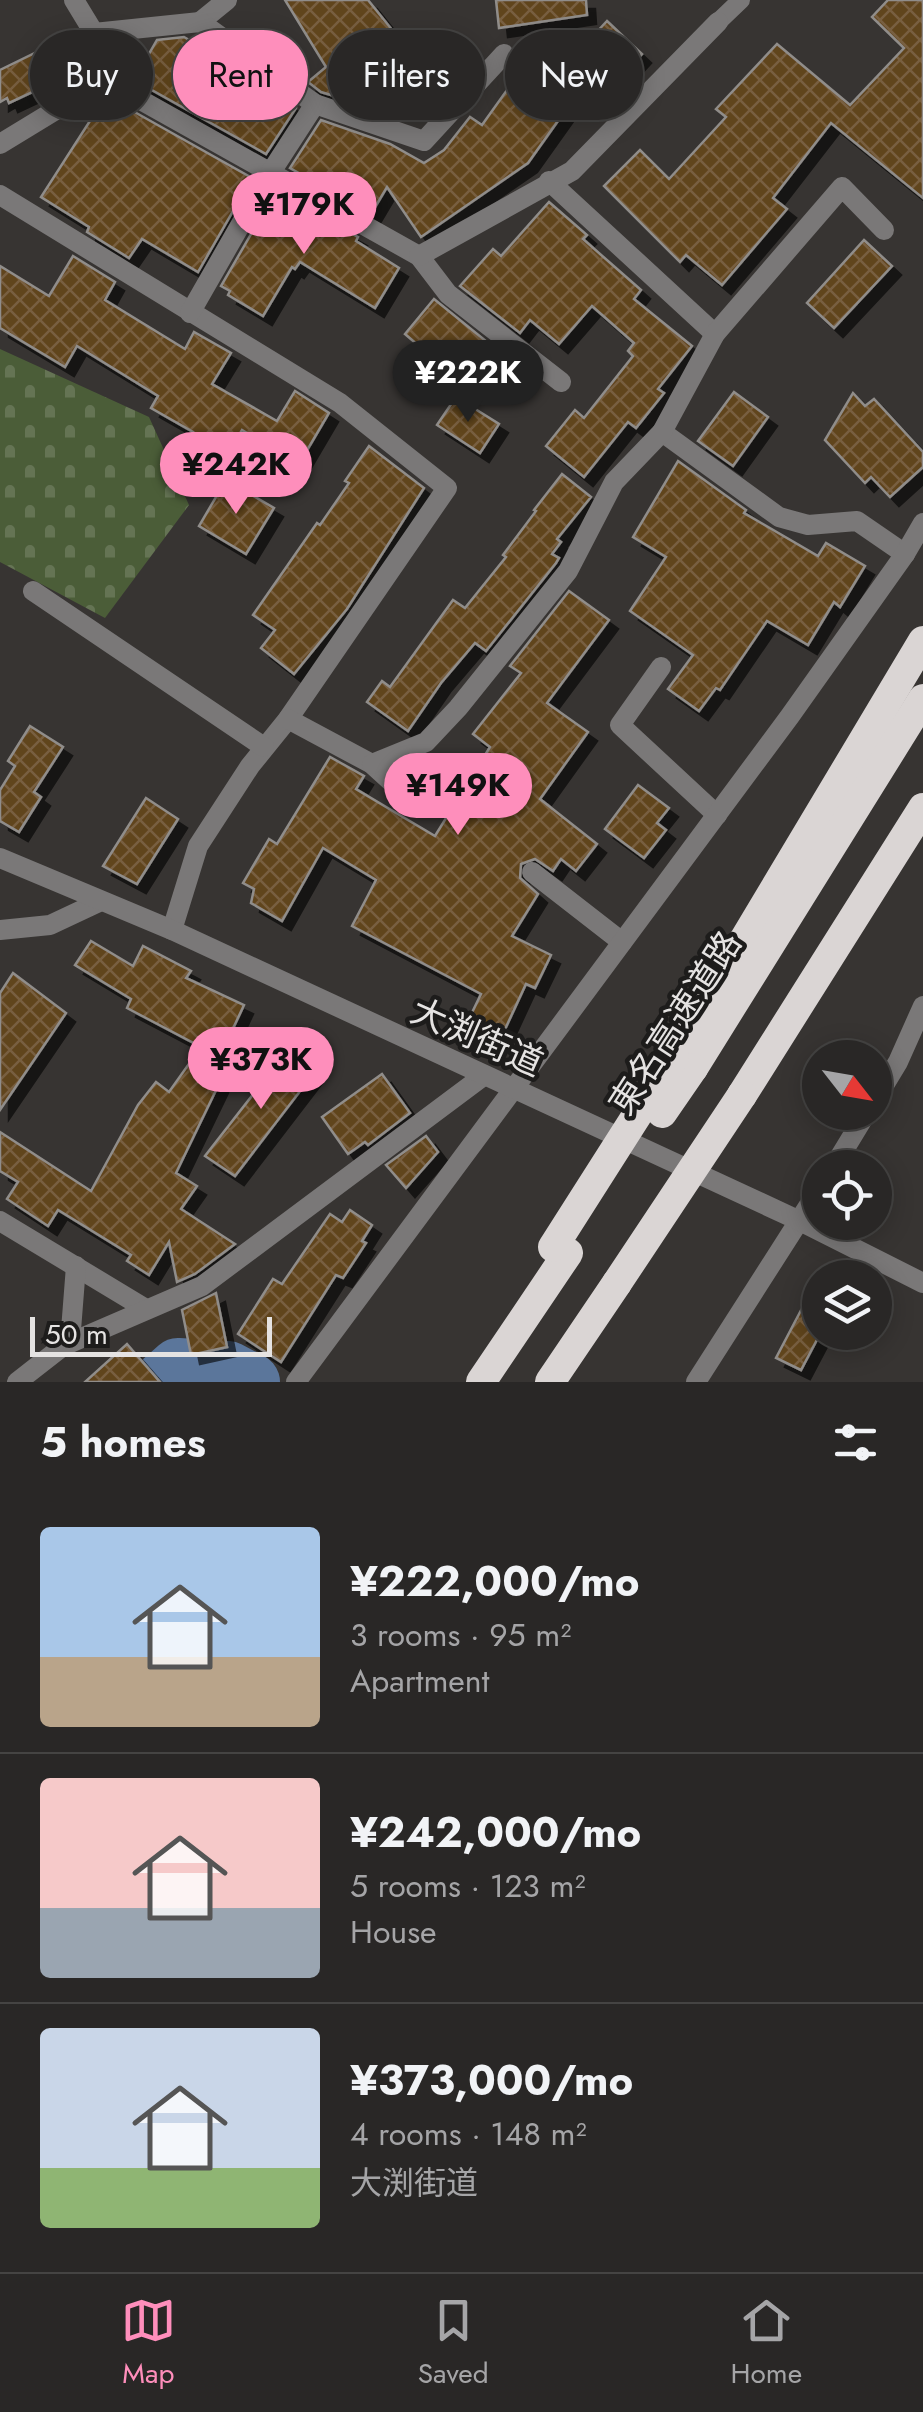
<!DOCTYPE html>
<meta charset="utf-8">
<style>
:root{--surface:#292726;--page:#312f2e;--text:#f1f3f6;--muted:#a5a5a7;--line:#454443;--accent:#fe8ebb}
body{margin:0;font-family:Jost,"Noto Sans JP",sans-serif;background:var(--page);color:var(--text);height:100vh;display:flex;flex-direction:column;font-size:38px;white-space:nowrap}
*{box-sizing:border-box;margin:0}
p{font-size:32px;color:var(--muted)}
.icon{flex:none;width:55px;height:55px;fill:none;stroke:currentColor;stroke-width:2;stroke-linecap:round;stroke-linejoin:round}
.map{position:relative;height:1382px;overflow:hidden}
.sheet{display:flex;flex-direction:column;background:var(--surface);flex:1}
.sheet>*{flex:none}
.top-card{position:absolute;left:30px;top:30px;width:865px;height:90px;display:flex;gap:20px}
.needle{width:65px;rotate:121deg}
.buttons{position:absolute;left:802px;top:1040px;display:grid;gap:20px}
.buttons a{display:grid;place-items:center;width:90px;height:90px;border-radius:50%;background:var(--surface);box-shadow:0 5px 25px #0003,0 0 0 2px var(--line);font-size:50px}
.scale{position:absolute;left:30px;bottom:25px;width:242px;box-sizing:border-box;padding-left:10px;border:5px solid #e5e3e2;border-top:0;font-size:28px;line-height:35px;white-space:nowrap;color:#e5e3e2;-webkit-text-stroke:8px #1d1c1b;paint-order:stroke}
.price{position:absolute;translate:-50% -85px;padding:0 22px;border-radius:35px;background:var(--accent);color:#111;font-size:32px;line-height:65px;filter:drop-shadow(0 2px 5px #0008)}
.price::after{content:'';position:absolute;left:50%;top:60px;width:30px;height:22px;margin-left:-15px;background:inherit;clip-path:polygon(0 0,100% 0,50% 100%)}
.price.current{background:#222;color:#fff}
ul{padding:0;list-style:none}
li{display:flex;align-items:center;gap:30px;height:250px;padding:0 40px}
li+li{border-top:2px solid var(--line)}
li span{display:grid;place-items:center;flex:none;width:280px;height:200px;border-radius:10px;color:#555}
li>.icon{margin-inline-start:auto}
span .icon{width:120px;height:120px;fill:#fffc;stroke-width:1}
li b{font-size:42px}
h2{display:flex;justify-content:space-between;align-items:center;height:120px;padding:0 40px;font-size:42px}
.chip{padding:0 35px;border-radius:45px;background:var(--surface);box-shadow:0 5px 25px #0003,0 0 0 2px var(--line);font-size:35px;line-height:90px}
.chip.current{background:var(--accent);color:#111}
.tab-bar{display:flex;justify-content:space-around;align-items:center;height:140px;border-top:2px solid var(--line);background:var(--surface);font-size:28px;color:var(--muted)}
.tab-bar a{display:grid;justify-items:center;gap:5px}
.tab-bar .current{color:var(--accent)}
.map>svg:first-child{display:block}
.cemetery{fill:url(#cemetery-stones)}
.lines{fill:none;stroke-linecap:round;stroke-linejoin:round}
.river{stroke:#5b769b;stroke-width:58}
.building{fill:url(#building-cross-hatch);stroke:#908d8a;stroke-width:2.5;filter:url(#shadow)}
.service{stroke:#7a7878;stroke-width:18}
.minor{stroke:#7a7878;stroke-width:20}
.tertiary{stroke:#7a7878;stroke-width:20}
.motorway{stroke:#dad5d4;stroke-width:30}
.motorway-bridge{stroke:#dad5d4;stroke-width:30}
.labels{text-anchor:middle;stroke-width:9;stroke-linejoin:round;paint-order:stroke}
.street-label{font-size:35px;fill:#e5e3e2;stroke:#1d1c1b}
</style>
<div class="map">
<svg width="923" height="1382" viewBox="0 0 923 1382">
<defs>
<pattern id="cemetery-stones" width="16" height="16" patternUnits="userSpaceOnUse" patternTransform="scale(2.5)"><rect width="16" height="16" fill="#4b5d38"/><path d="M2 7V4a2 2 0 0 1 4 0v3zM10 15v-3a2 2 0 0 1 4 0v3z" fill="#657454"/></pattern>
<pattern id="building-cross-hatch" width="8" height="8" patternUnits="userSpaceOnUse" patternTransform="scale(2.5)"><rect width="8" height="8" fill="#61441f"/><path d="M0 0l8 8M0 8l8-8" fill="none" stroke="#785f3f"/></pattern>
<filter id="shadow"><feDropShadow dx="9" dy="9" stdDeviation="0" flood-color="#0009"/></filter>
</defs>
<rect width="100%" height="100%" fill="#373432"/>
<path class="cemetery" d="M0,349l149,68 40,88 -84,113 -105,-56z"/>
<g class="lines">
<path class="river" d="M161,1382l17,-15 50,3 23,12"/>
</g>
<g class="building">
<path d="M285,0h83l25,31 -4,7 2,4 -10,7 5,7 -45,42 -20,-6 -13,-10 18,-15z"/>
<path d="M496,0h90l1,15 -88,13z"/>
<path d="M888,0h35v198l-92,-75 -58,75 14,11 -65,76 -36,-30 -6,7 -76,-76 36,-36 29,29 57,-62 -10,-8 61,-65 73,61 54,-57 -32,-31z"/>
<path d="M607,21l35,33 -52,57 -15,-14 -47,66 -107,74 -34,-50 -16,27 -81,-46 31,-48 69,24 34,19 20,-13 26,-33 12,8 35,-49 23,17z"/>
<path d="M184,37l17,10 -4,6 65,37 3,-5 31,23 -30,46 -132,-74 23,-40z"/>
<path d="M37,52l15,31 -43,20 -2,-5 -7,4v-32z"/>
<path d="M106,96l146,82 -54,94 -56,-33 -13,19 -42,-26 2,-5 -48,-30z"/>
<path d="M276,191l82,46 -2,4 43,27 -24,40 -75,-46 -5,7 -3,-2 -29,49 -35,-21 2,-4 -9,-5z"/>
<path d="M549,202l38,33 -4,4 58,51 -7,9 58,47 -34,43 6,4 -28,35 -8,-6 -44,55 -38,-31 29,-36 9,8 49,-62 -5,-5 6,-8 -42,-37 -33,38 -29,-24 -10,13 -60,-47 33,-37 8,7z"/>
<path d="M864,240l28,26 -58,62 -27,-25z"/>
<path d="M73,256l42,26 -10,18 80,49 9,-17 37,21 -19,31 65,37 18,-30 34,22 -30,51 -57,-34 -31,54 -36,-20 18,-32 -42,-24 7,-12 -81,-50 -12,21 -65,-39v-62l49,30z"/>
<path d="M434,299l69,56 -29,38 -69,-59z"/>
<path d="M734,392l34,25 -35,49 -35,-25z"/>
<path d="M853,393l12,13 9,-7 49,53v15l-33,30 -19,-20 -6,6 -40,-43z"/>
<path d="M456,397l43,27 -19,29 -43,-28z"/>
<path d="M369,446l55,42 -77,121 -53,65 -33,-26 14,-18 -22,-15 64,-92 3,2 29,-42 -4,-2z"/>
<path d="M678,461l68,49 -2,3 74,43 8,-13 39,23 -25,41 -6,-5 -26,43 -41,-24 -47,69 -4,-2 -17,23 -31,-22 25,-34 -63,-44 36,-54 -33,-20z"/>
<path d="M562,474l29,23 -34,42 4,3 -9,12 7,4 -3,5 -70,88 -11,-8 -34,40 -33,48 -41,-29 15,-21 8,6 63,-87 12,8 41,-51 -3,-2 33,-44 -2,-1z"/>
<path d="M226,480l48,28 -28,46 -47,-28z"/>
<path d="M569,591l40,29 -62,83 41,29 -48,67 57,45 -21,27 -15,-12 -8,12 -18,-12 -14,5 -1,14 18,16 -26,42 39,19 -16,33 -9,-4 -26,56 -34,-15 15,-31 -129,-68 24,-46 -53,-32 -41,73 -31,-18 3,-14 -11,-6 26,-44 8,5 53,-87 34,19 -8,13 79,47 55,-89 -17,-13 48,-61 -11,-7z"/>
<path d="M30,726l33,21 -29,45 7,5 -22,35 -19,-11v-31l15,-24 -7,-5z"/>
<path d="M638,785l31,23 -12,15 9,7 -22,28 -39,-29z"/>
<path d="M146,798l32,21 -41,65 -34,-18z"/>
<path d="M91,941l42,25 10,-20 48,25 -5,7 58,27 -34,73 9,6 -43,89 21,13 -16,23 54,35 -40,30 -18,8 -8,-40 -20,33 -22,-14 4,-6 -73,-45 -10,16 -41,-27 11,-17 -18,-11v-39l91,59 47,-86 18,-23 13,10 32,-45 -74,-39 4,-9 -56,-34z"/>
<path d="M13,973l53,40 -66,97v-117z"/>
<path d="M290,1047l27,22 -82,107 -30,-20z"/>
<path d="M382,1074l28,39 -42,32 -3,-3 -17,12 -26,-37z"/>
<path d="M426,1136l12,16 -32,36 -20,-23z"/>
<path d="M350,1210l22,15 -10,16 4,2 -23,35 -7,-3 -55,87 -43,-28 35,-55 9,5 48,-70 12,8z"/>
<path d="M820,1274v60l-19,36 -25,-12z"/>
<path d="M216,1293l11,54 -36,8 -9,-45z"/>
<path d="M127,1344l33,38h-75z"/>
</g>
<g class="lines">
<path class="service" d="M718,22l23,-22"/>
<g class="minor">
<path d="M74,0l20,33 11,47 314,176 29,38 113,88"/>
<path d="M200,22l27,-22"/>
<path d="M94,33l106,-11 115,82 109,37 80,-87"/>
<path d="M0,144l105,-64"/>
<path d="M549,181l166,153"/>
<path d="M0,195l340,208 107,85 -159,231 -38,47 -52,80 -26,84"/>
<path d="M419,256l153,-85 146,-149"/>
<path d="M190,313l79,-138 46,-71"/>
<path d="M662,432l117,85 29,8 49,-4 48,33"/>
<path d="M33,591l231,156"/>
<path d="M661,667l-41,58 97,90"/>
<path d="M288,719l84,45 23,21"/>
<path d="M372,764l54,-22 32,-34 110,-137 46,-89 48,-50 53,-98 127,-147 42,43"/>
<path d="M532,872l90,70"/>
<path d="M0,930l50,-5 49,-23"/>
<path d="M875,1100l23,-38 25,-56"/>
<path d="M833,1168l34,-56"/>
<path d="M0,1221l146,88"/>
<path d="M70,1343l6,-77"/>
<path d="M17,1382l46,-36 139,-60 280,-209"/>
<path d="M296,1382l494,-666 115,-162 18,-31"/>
<path d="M696,1382l124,-194"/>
</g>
<path class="tertiary" d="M0,858l172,72 628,291 123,62"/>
<g class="motorway">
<path d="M674,1057l249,-416"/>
<path d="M693,1068l230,-369"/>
<path d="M742,1095l181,-287"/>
<path d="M481,1382l87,-129"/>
<path d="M550,1382l67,-99"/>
</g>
<g class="motorway-bridge">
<path d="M662,1113l31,-45"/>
<path d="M553,1247l121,-190"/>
<path d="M617,1283l125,-188"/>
</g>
</g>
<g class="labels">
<g class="street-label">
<text transform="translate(675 1023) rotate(-57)" y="12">東名高速道路</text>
<text transform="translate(477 1037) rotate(24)" y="12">大渕街道</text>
</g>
</g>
</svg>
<div class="buttons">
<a><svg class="needle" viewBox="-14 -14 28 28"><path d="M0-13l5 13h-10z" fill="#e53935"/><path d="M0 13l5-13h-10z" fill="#a5a5a7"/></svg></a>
<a><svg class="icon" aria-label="locate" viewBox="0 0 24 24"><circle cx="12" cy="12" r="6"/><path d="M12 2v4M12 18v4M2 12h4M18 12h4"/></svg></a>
<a><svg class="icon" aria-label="layers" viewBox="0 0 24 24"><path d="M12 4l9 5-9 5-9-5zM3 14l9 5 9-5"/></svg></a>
</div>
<div class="scale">50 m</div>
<b class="price" style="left:304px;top:257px">¥179K</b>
<b class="price current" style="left:468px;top:425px">¥222K</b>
<b class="price" style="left:236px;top:517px">¥242K</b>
<b class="price" style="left:458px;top:838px">¥149K</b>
<b class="price" style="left:261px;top:1112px">¥373K</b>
<div class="top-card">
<a class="chip">Buy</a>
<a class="chip current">Rent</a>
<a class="chip">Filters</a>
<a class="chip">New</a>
</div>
</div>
<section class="sheet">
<h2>5 homes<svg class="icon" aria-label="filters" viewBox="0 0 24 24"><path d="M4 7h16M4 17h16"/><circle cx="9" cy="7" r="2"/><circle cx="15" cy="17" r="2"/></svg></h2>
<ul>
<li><span style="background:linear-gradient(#a9c7e8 65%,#b9a48a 0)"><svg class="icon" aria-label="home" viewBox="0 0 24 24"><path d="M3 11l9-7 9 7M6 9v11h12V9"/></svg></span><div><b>¥222,000/mo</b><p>3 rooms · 95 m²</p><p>Apartment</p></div></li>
<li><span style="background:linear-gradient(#f6c9c9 65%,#9aa5b1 0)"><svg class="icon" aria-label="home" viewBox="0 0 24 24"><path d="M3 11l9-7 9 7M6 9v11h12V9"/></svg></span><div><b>¥242,000/mo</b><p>5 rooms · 123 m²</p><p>House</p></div></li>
<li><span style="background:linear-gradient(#c9d6e8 70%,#8fb573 0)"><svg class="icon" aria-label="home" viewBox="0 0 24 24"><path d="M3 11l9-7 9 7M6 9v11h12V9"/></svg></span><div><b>¥373,000/mo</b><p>4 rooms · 148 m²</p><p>大渕街道</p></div></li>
</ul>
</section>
<nav class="tab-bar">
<a class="current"><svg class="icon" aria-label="map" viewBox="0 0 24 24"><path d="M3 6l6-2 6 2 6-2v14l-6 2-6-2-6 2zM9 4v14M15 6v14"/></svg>Map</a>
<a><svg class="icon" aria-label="saved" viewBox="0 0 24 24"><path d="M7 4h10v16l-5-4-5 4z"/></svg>Saved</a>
<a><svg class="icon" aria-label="home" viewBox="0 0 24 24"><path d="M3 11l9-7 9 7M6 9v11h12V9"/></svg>Home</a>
</nav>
